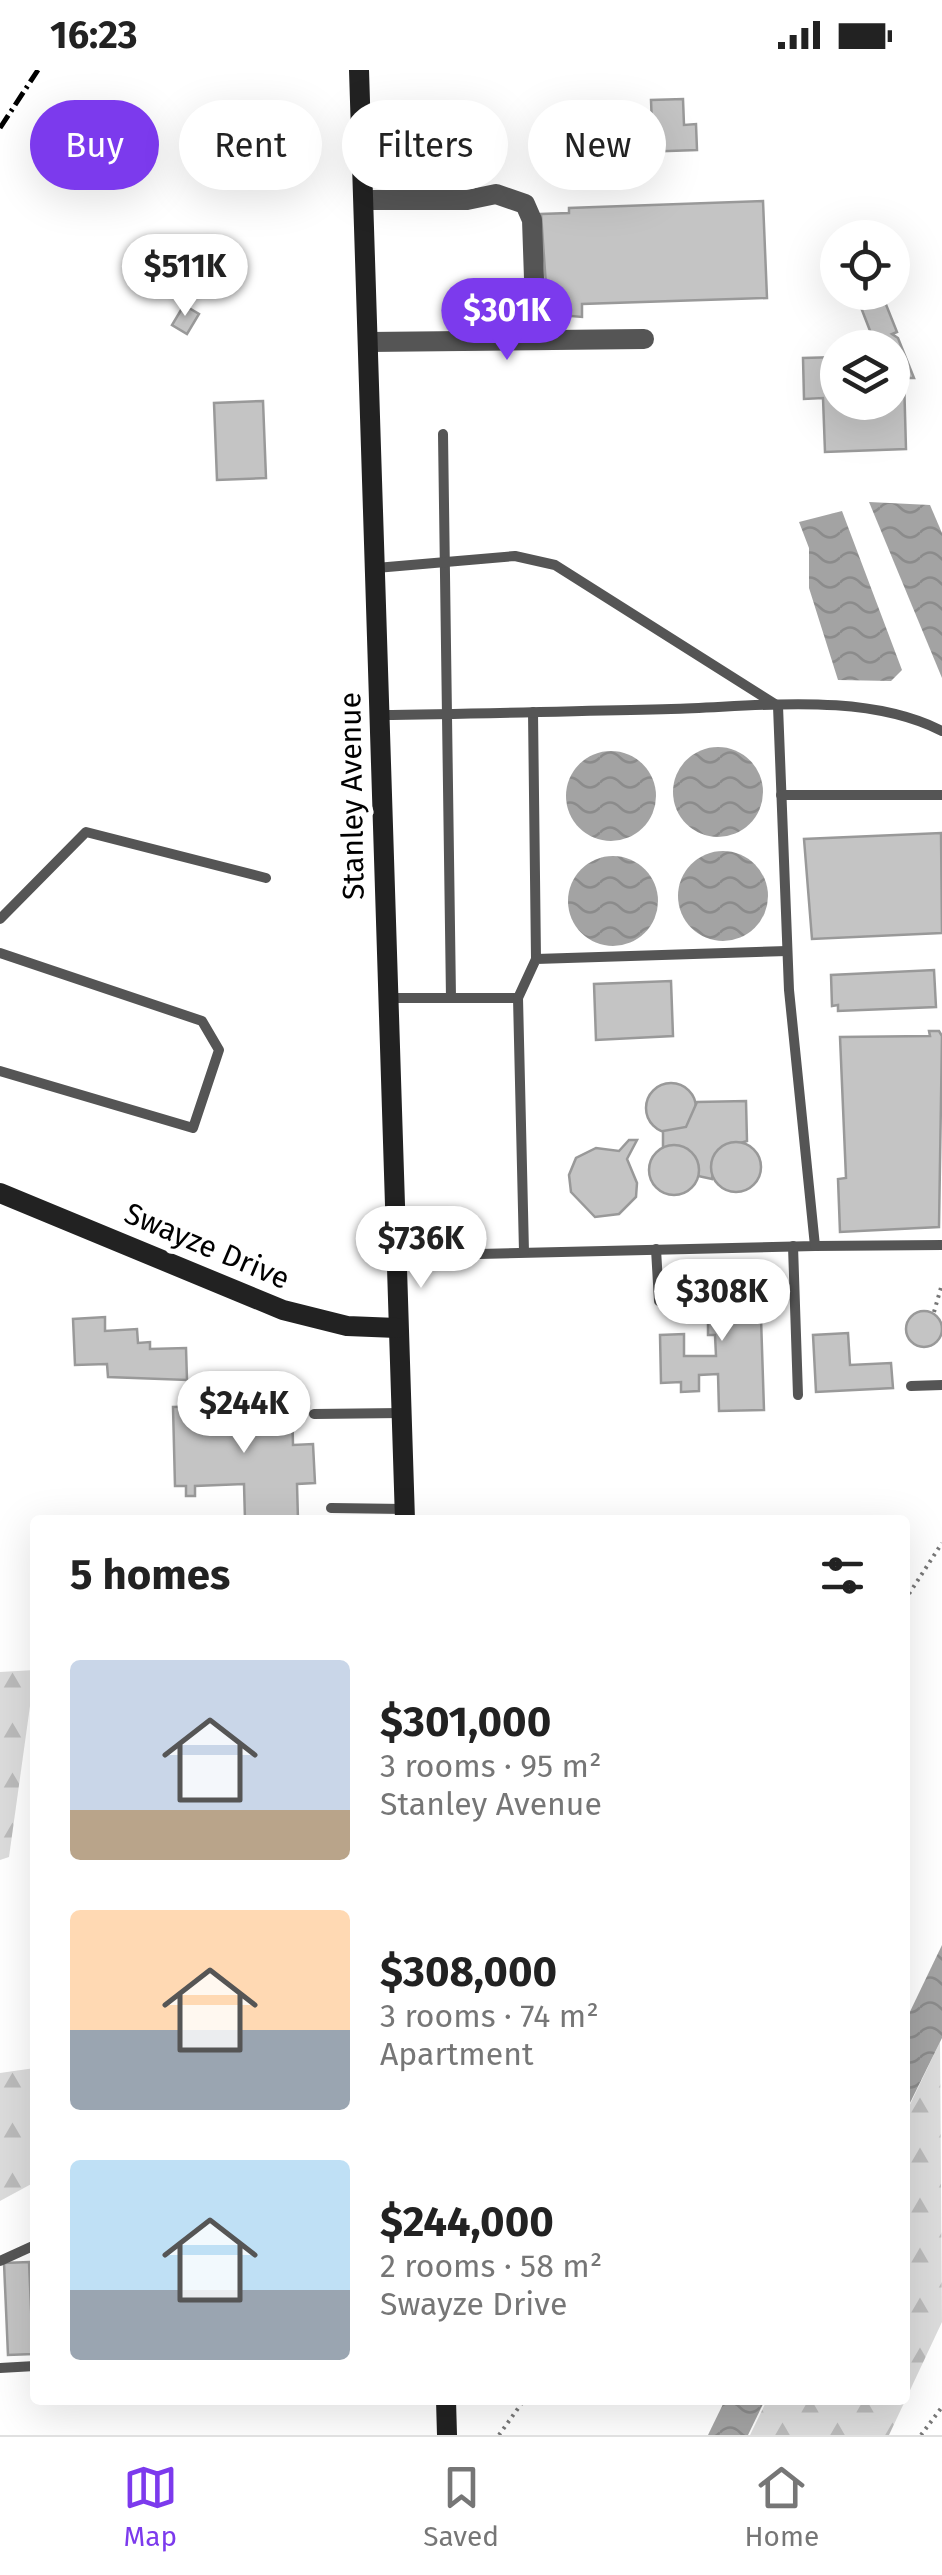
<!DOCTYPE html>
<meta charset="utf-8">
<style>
:root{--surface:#fff;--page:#f6f6f6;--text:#222;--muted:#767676;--line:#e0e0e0;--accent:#7c3aed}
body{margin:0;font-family:"Fira Sans",sans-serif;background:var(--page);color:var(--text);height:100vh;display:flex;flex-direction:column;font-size:38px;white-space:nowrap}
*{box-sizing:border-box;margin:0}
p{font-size:32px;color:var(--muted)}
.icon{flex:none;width:55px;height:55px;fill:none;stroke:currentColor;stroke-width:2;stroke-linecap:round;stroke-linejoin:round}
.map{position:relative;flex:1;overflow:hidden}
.panel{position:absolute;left:30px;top:1445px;width:880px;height:890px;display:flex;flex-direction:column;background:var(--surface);border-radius:10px;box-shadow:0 10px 40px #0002}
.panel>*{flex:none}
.top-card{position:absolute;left:30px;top:30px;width:882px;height:90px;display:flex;gap:20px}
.buttons{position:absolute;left:820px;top:150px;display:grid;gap:20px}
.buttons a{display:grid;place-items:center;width:90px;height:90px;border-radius:50%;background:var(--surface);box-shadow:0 10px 40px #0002;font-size:50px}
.price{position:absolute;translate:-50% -85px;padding:0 22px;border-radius:35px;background:#fff;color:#222;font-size:32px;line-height:65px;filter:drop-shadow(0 2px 5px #0008)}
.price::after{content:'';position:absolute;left:50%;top:60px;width:30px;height:22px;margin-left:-15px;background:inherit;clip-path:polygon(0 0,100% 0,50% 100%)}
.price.on{background:var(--accent);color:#fff}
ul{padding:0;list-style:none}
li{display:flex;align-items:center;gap:30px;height:250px;padding:0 40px}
li span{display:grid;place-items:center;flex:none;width:280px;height:200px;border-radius:10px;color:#555}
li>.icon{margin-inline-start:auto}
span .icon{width:120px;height:120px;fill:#fffc;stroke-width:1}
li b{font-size:42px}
h2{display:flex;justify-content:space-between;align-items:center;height:120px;padding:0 40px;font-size:42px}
.pill{padding:0 35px;border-radius:45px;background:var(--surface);box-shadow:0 10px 40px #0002;font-size:35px;line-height:90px}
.pill.on{background:var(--accent);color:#fff}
.status{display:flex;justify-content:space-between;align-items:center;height:70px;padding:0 50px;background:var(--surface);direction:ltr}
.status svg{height:28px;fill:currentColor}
.menu{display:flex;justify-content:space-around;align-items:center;height:140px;border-top:2px solid var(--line);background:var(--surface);font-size:28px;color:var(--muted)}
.menu a{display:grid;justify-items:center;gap:5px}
.menu .on{color:var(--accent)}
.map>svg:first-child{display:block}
.forest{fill:url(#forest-firs)}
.water{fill:url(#water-waves)}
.building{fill:#c4c4c4;stroke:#999;stroke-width:2.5}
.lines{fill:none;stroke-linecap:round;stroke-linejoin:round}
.path{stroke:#777;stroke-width:4;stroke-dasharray:2.5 5;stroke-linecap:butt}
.lane{stroke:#555;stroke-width:10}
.street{stroke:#555;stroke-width:20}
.secondary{stroke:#222;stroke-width:20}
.rail{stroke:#000;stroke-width:5;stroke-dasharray:15 5 2.5 5;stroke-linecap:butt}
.labels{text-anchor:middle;stroke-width:10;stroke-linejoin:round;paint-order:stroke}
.street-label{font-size:30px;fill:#000;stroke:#fff}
</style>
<div class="status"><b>16:23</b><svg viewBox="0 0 49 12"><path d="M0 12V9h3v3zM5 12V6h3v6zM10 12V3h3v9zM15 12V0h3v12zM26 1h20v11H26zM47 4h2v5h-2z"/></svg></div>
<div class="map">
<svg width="942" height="2365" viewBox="0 0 942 2365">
<defs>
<pattern id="forest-firs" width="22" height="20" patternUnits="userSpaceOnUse" patternTransform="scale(2.5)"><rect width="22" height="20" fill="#dcdcdc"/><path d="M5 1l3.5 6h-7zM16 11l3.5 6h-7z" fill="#bbb"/></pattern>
<pattern id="water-waves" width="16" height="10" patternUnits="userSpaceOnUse" patternTransform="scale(2.5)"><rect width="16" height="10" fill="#a3a3a3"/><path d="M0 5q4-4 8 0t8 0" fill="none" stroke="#8b8b8b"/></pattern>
</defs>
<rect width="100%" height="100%" fill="#fff"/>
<g class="forest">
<path d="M35,1600l-26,187 -9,3v-188z"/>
<path d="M940,1972l2,280 -53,113h-139l17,-35h138v-285z"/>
<path d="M35,1998v114l-35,19v-128z"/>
</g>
<g class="water">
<path d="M869,432l61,3 12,28v145z"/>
<path d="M842,441l60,159 -11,11 -53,-1 -29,-92v-40l-10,-26z"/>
<circle cx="718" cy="722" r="45"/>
<circle cx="611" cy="726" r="45"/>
<circle cx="723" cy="826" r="45"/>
<circle cx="613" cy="831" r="45"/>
<path d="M942,1875v93l-37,75v-91z"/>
<path d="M725,2330h40l-17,35h-40z"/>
</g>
<g class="building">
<path d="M683,29l1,26 12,-1 1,26 -57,2 -1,-25h13l-1,-27z"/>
<path d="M763,131l4,97 -185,6v13l-34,-3 -7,-100 28,-1v-5z"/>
<path d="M855,222h26l16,40 -5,2 6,4 16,40h-10l2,71 -81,3 -2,-54 -19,1 -1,-41 35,-1v45h54v-54h-16l8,-4 -3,-6 -7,3z"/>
<path d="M184,235l15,9 -12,20 -15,-9z"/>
<path d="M263,331l3,77 -49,2 -3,-77z"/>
<path d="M941,763l1,100 -130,6 -8,-100z"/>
<path d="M934,900l2,37 -98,4v-6l-6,1 -1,-31z"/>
<path d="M671,911l2,55 -77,4 -2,-56z"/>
<path d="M929,961h10l3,5 -3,191 -99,5 -2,-53 8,-1 -6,-141 90,-1z"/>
<circle cx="671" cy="1038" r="25"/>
<path d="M746,1031l1,40 -29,9 -6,29 -14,-3 -2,-16 -9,-11 -24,-2v-16l23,-4 11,-25z"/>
<path d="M629,1070h8l-10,19 10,24 -1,14 -17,17 -24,3 -24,-25 -2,-17 7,-17 20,-10 23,3z"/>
<circle cx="736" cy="1097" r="25"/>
<circle cx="674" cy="1100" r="25"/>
<path d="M754,1201l1,35h-19v12h25l3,92 -45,1 -1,-37 -19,1v16l-18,1v-10l-20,1 -1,-48 24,-1v22h32l-1,-21h-7v-16h-10l-1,-46z"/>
<circle cx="924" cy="1259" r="18"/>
<path d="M105,1247v14l32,-2 1,14 12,-1v7l36,-1 1,32 -79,-3 -1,-13 -32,1 -2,-46z"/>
<path d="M848,1263l2,32 41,-2 2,25 -77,4 -3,-57z"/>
<path d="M292,1334l1,41 20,-1 2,39 -18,1 1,36h-53l-1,-36 -49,2v10h-9v-10h-11l-2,-79z"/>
<path d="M29,2192l4,92 -25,1 -4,-92z"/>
</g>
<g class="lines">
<g class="path">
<path d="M934,1242l8,-28"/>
<path d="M905,1530l37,-57"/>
<path d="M499,2365l25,-35"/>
<path d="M921,2365l21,-28"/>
</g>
<g class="lane">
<path d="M443,364l8,564"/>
<path d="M376,498l139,-12 40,9 223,141 11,284 26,256 -418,10"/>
<path d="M533,642l3,247"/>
<path d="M380,645c97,-1 194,-4 291,-6 86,-2 192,-18 271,22"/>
<path d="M781,725h161"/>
<path d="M0,849l86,-87 180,46"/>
<path d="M0,883l202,68 17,29 -26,78 -193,-57"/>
<path d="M388,928h130l6,254"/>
<path d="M518,928l18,-39 251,-8"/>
<path d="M793,1176l5,149"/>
<path d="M815,1176l127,-1"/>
<path d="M656,1179l3,52"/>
<path d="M911,1316l31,-1"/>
<path d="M314,1344l87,-1"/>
<path d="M331,1438l73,1"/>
<path d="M0,2191l35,-16"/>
<path d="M0,2298l35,-2"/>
</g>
<g class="street">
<path d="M364,130h103l29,-6 29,10 7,16 4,117"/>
<path d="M369,272l275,-3"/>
</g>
<g class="secondary">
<path d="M359,0l46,1450"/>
<path d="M0,1123l283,117 64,16 50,2"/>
<path d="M446,2330l1,35"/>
</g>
<path class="rail" d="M0,58l38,-58"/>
</g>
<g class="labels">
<g class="street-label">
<text transform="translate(352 726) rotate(-91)" y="10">Stanley Avenue</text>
<text transform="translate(207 1176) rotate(23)" y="10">Swayze Drive</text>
</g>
</g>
</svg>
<div class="buttons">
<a><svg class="icon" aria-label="locate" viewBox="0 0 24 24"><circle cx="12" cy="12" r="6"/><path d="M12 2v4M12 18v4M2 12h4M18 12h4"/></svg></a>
<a><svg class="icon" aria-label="layers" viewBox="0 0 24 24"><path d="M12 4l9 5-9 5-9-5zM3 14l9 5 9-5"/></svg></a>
</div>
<b class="price" style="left:185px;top:249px">$511K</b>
<b class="price on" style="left:507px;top:293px">$301K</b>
<b class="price" style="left:421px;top:1221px">$736K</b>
<b class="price" style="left:722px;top:1274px">$308K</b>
<b class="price" style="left:244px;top:1386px">$244K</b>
<div class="top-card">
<a class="pill on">Buy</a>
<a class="pill">Rent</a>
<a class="pill">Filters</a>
<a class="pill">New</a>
</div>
<section class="panel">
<h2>5 homes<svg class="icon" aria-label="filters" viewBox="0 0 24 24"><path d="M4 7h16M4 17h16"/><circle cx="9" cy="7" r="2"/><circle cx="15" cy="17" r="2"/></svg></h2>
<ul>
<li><span style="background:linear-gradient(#c9d6e8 75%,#b9a48a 0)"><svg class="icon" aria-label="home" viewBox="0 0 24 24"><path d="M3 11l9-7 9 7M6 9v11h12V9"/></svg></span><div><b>$301,000</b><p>3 rooms · 95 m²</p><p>Stanley Avenue</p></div></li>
<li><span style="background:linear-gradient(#ffd9b3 60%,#9aa5b1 0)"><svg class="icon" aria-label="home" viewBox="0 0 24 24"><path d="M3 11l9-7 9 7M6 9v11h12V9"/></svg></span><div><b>$308,000</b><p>3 rooms · 74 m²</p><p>Apartment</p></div></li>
<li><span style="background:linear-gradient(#bfe0f5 65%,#9aa5b1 0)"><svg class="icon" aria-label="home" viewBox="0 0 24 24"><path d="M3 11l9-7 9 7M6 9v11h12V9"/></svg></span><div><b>$244,000</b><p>2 rooms · 58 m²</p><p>Swayze Drive</p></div></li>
</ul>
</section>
</div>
<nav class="menu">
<a class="on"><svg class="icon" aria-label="map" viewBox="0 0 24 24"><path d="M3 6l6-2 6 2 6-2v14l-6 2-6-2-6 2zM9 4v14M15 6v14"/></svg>Map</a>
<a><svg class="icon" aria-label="saved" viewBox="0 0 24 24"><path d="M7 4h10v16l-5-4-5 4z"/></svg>Saved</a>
<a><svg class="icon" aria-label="home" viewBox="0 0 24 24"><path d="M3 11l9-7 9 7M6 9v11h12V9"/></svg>Home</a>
</nav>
